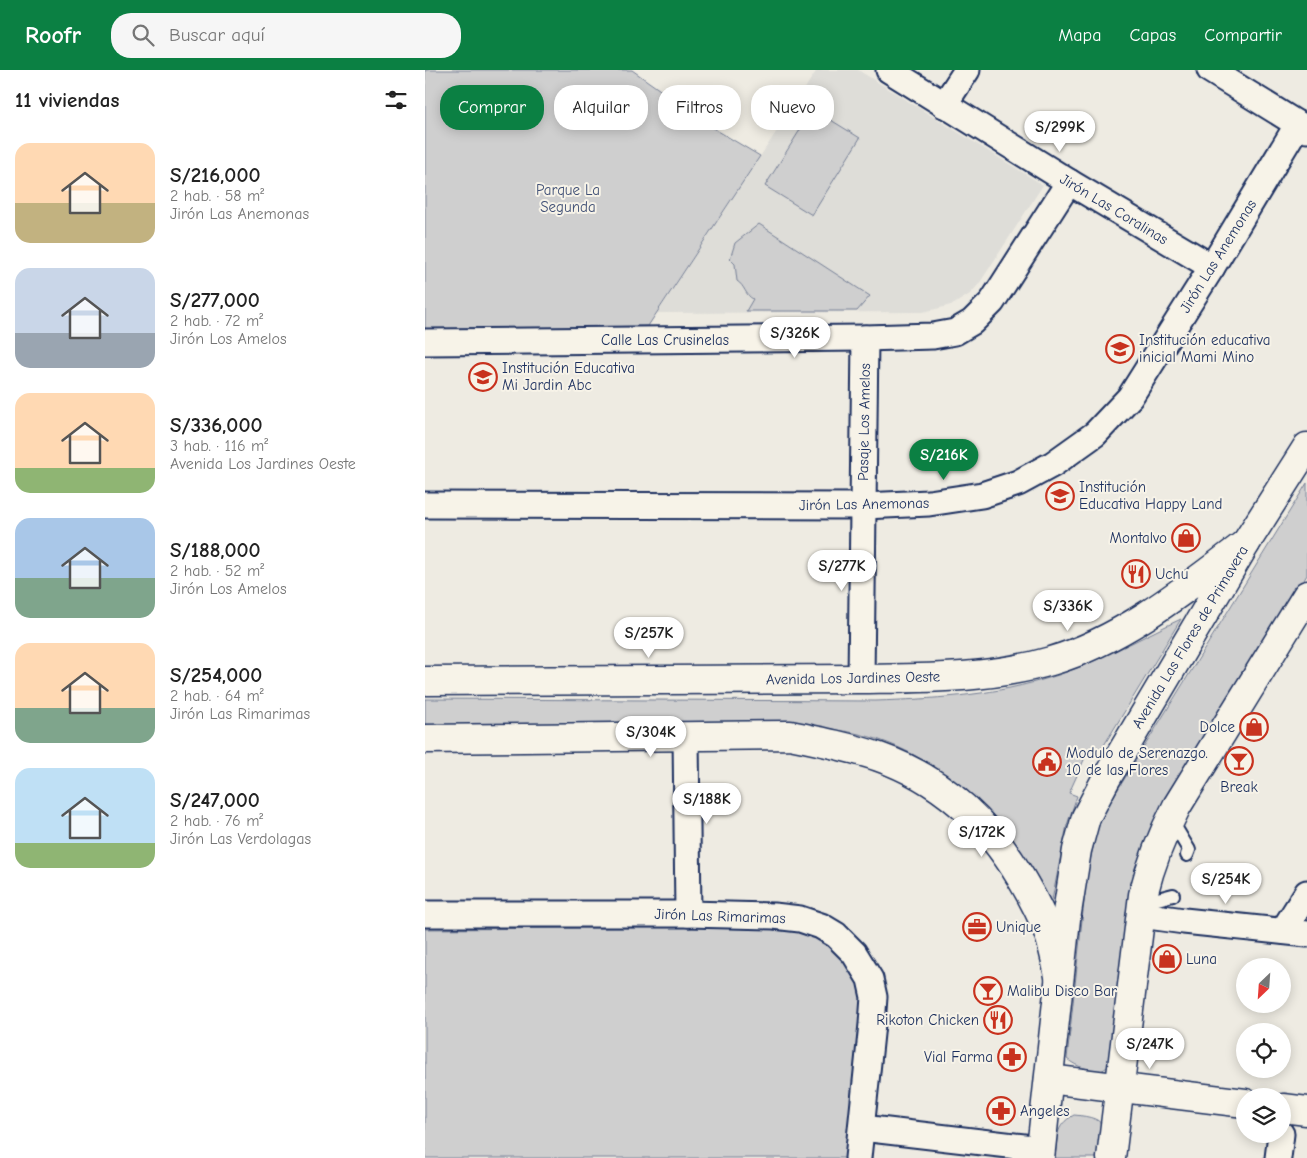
<!DOCTYPE html>
<html lang="es">
<meta charset="utf-8">
<style>
:root{--surface:#fff;--page:#f6f6f6;--text:#222;--muted:#767676;--accent:#0b8043}
body{margin:0;font-family:"Comic Neue",sans-serif;background:var(--page);color:var(--text);height:100vh;display:flex;flex-direction:column;font-size:19px;white-space:nowrap}
*{box-sizing:border-box;margin:0}
p{font-size:16px;color:var(--muted)}
.icon{flex:none;width:28px;height:28px;fill:none;stroke:currentColor;stroke-width:2;stroke-linecap:round;stroke-linejoin:round}
.map{position:relative;flex:1;overflow:hidden}
.side{display:flex;flex-direction:column;background:var(--surface);width:425px}
.side>*{flex:none}
.guide{position:absolute;left:15px;top:15px;width:475px;height:45px;display:flex;gap:10px}
.needle{width:32px;rotate:205deg}
.controls{position:absolute;left:811px;top:888px;display:grid;gap:10px}
.controls a{display:grid;place-items:center;width:55px;height:55px;border-radius:50%;background:var(--surface);box-shadow:0 2px 12px #0003;font-size:25px}
.price{position:absolute;translate:-50% -42px;padding:0 11px;border-radius:18px;background:#fff;color:#222;font-size:16px;line-height:32px;filter:drop-shadow(0 1px 2px #0008)}
.price::after{content:'';position:absolute;left:50%;top:30px;width:15px;height:11px;margin-left:-8px;background:inherit;clip-path:polygon(0 0,100% 0,50% 100%)}
.price.active{background:var(--accent);color:#fff}
ul{padding:0;list-style:none}
li{display:flex;align-items:center;gap:15px;height:125px;padding:0 15px}
li span{display:grid;place-items:center;flex:none;width:140px;height:100px;border-radius:15px;color:#555}
li>.icon{margin-inline-start:auto}
span .icon{width:60px;height:60px;fill:#fffc;stroke-width:1}
li b{font-size:21px}
h2{display:flex;justify-content:space-between;align-items:center;height:60px;padding:0 15px;font-size:21px}
.tag{padding:0 18px;border-radius:20px;background:var(--surface);box-shadow:0 2px 12px #0003;font-size:18px;line-height:45px}
.tag.active{background:var(--accent);color:#fff}
header{display:flex;align-items:center;gap:30px;box-sizing:border-box;height:70px;padding:0 25px;background:var(--accent);color:#fff}
header strong{font-size:24px}
nav{display:flex;gap:28px;margin-inline-start:auto;font-size:18px}
.search{width:350px;height:45px;background:var(--page);display:flex;align-items:center;gap:12px;box-sizing:border-box;padding:0 18px;border-radius:20px;color:var(--muted);font-size:19px}
main{display:flex;flex:1;min-height:0}
.map>svg:first-child{display:block}
.built{fill:#deddd8}
.green{fill:#cfcfcf;stroke:#757f96}
.lines{fill:none;stroke-linecap:round;stroke-linejoin:round}
.lane-casing{stroke:#1b2f5e;stroke-width:16}
.street-casing{stroke:#1b2f5e;stroke-width:29}
.secondary-casing{stroke:#1b2f5e;stroke-width:31}
.primary-casing{stroke:#1b2f5e;stroke-width:31}
.lane{stroke:#f7f3e8;stroke-width:12}
.street{stroke:#f7f3e8;stroke-width:25}
.secondary{stroke:#f7f3e8;stroke-width:28}
.primary{stroke:#f7f3e8;stroke-width:28}
.labels{text-anchor:middle;stroke-width:4;stroke-linejoin:round;paint-order:stroke}
.park-label{font-size:15px;fill:#3f4f75;stroke:#f7f3e8}
.street-label{font-size:15px;fill:#1b2f5e;stroke:#f7f3e8}
.poi-label{font-size:15px;fill:#1b2f5e;stroke:#f7f3e8;text-anchor:start}
</style>
<header>
<strong>Roofr</strong>
<div class="search"><svg class="icon" aria-label="search" viewBox="0 0 24 24"><circle cx="10" cy="10" r="6"/><path d="M15 15l6 6"/></svg>Buscar aquí</div>
<nav><a>Mapa</a><a>Capas</a><a>Compartir</a></nav>
</header>
<main>
<section class="side">
<h2>11 viviendas<svg class="icon" aria-label="filters" viewBox="0 0 24 24"><path d="M4 7h16M4 17h16"/><circle cx="9" cy="7" r="2"/><circle cx="15" cy="17" r="2"/></svg></h2>
<ul>
<li><span style="background:linear-gradient(#ffd9b3 60%,#c2b280 0)"><svg class="icon" aria-label="home" viewBox="0 0 24 24"><path d="M3 11l9-7 9 7M6 9v11h12V9"/></svg></span><div><b>S/216,000</b><p>2 hab. · 58 m²</p><p>Jirón Las Anemonas</p></div></li>
<li><span style="background:linear-gradient(#c9d6e8 65%,#9aa5b1 0)"><svg class="icon" aria-label="home" viewBox="0 0 24 24"><path d="M3 11l9-7 9 7M6 9v11h12V9"/></svg></span><div><b>S/277,000</b><p>2 hab. · 72 m²</p><p>Jirón Los Amelos</p></div></li>
<li><span style="background:linear-gradient(#ffd9b3 75%,#8fb573 0)"><svg class="icon" aria-label="home" viewBox="0 0 24 24"><path d="M3 11l9-7 9 7M6 9v11h12V9"/></svg></span><div><b>S/336,000</b><p>3 hab. · 116 m²</p><p>Avenida Los Jardines Oeste</p></div></li>
<li><span style="background:linear-gradient(#a9c7e8 60%,#7fa58c 0)"><svg class="icon" aria-label="home" viewBox="0 0 24 24"><path d="M3 11l9-7 9 7M6 9v11h12V9"/></svg></span><div><b>S/188,000</b><p>2 hab. · 52 m²</p><p>Jirón Los Amelos</p></div></li>
<li><span style="background:linear-gradient(#ffd9b3 65%,#7fa58c 0)"><svg class="icon" aria-label="home" viewBox="0 0 24 24"><path d="M3 11l9-7 9 7M6 9v11h12V9"/></svg></span><div><b>S/254,000</b><p>2 hab. · 64 m²</p><p>Jirón Las Rimarimas</p></div></li>
<li><span style="background:linear-gradient(#bfe0f5 75%,#8fb573 0)"><svg class="icon" aria-label="home" viewBox="0 0 24 24"><path d="M3 11l9-7 9 7M6 9v11h12V9"/></svg></span><div><b>S/247,000</b><p>2 hab. · 76 m²</p><p>Jirón Las Verdolagas</p></div></li>
</ul>
</section>
<div class="map">
<svg width="882" height="1088" viewBox="0 0 882 1088">
<rect width="100%" height="100%" fill="#eeebe2"/>
<filter id="ink" filterUnits="userSpaceOnUse"><feTurbulence type="fractalNoise" baseFrequency=".02" numOctaves="2"/><feDisplacementMap in="SourceGraphic" scale="10" xChannelSelector="R" yChannelSelector="G"/><feConvolveMatrix kernelMatrix="1 2 1 2 8 2 1 2 1" color-interpolation-filters="sRGB"/></filter>
<g filter="url(#ink)">
<path class="built" d="M392,0h41l185,115 -64,99 -9,10 -16,10 -14,4 -17,4 -266,1z"/>
<g class="green">
<path d="M0,0h207l86,61 42,25 -112,170 -223,4z"/>
<path d="M388,39l47,29 -48,77 -47,-29z"/>
<path d="M334,154l111,72 -13,15h-111l7,-12c-8,-4 -8,-13 -16,-18l-2,-17 -5,-5 5,-16z"/>
<path d="M882,413v92l-141,226 -57,265 -8,5c-13,-2 -23,-3 -34,-12l20,-185 10,-44 10,-23z"/>
<path d="M756,549l-83,136 -10,-4 -19,42 8,3 -10,29 -16,80c-17,-31 -33,-64 -58,-89 -36,-38 -83,-70 -134,-82 -26,-6 -53,-8 -79,-10l-355,1v-26l451,2c56,-2 111,-5 166,-21 48,-13 93,-40 139,-61z"/>
<path d="M348,857l26,4 15,5 19,9 22,25 7,28 -1,26 -16,134h-420v-229z"/>
<path d="M649,1045c36,3 31,12 27,43h-46c3,-20 -1,-32 19,-43z"/>
</g>
<g class="lines">
<defs>
<g id="lane">
<path d="M746,750l18,30 -2,5"/>
<path d="M717,833l31,-8"/>
</g>
<g id="street">
<path d="M464,0l180,112 143,85"/>
<path d="M785,0l97,60"/>
<path d="M519,35l23,-35"/>
<path d="M0,272l440,-4 68,-2 22,-4 17,-10 20,-20 77,-120"/>
<path d="M0,435l439,1 65,-3 53,-8 36,-12 35,-19 42,-30 35,-37 82,-130 86,-143"/>
<path d="M436,609l4,-341"/>
<path d="M261,666l2,178"/>
<path d="M0,844h263l86,2 26,3 21,7 15,9 18,18 16,26 4,18 -2,27 -14,134"/>
<path d="M716,845l43,6 123,13"/>
<path d="M858,861l24,-38"/>
<path d="M437,1058l179,21"/>
<path d="M853,1088l3,-24"/>
</g>
<g id="secondary">
<path d="M0,611l436,-2c63,-1 129,0 190,-18 72,-21 136,-73 195,-118"/>
<path d="M0,669l365,-4c30,6 60,12 89,22 63,22 108,64 142,121 10,17 20,35 27,54 5,14 8,30 11,44"/>
<path d="M624,1009l196,24"/>
<path d="M858,1038l24,3"/>
</g>
<g id="primary">
<path d="M615,1088l26,-239 11,-69 9,-33 20,-38 140,-236 61,-96"/>
<path d="M686,1088l32,-263c8,-32 19,-60 34,-89l130,-211"/>
</g>
</defs>
<use href="#lane" class="lane-casing"/>
<use href="#street" class="street-casing"/>
<use href="#secondary" class="secondary-casing"/>
<use href="#primary" class="primary-casing"/>
<use href="#lane" class="lane"/>
<use href="#street" class="street"/>
<use href="#secondary" class="secondary"/>
<use href="#primary" class="primary"/>
</g>
</g>
<defs>
<symbol id="school-ring" viewBox="-11 -11 22 22"><circle r="9.5" fill="#f7f3e8" stroke="#c8321e" stroke-width="1.5"/><path d="M0-5L7-2L0 1L-7-2ZM-4 1L0 2.5L4 1V4Q0 6-4 4Z" fill="#c8321e"/></symbol>
<symbol id="shop-ring" viewBox="-11 -11 22 22"><circle r="9.5" fill="#f7f3e8" stroke="#c8321e" stroke-width="1.5"/><path d="M-5-2.5h2.3a2.7 3.5 0 0 1 5.4 0H5L5.5 6h-11ZM-1.5-2.5h3a1.5 2.3 0 0 0-3 0Z" fill="#c8321e"/></symbol>
<symbol id="restaurant-ring" viewBox="-11 -11 22 22"><circle r="9.5" fill="#f7f3e8" stroke="#c8321e" stroke-width="1.5"/><path d="M-5-6h1v4h1v-4h1v4h1v-4h1v5L-1.5 .5V6h-2V.5L-5-1ZM5-6V6H3V1.5H1.5Q1.5-4 5-6Z" fill="#c8321e"/></symbol>
<symbol id="bar-ring" viewBox="-11 -11 22 22"><circle r="9.5" fill="#f7f3e8" stroke="#c8321e" stroke-width="1.5"/><path d="M-6-5H6L.8 .8V4.5H3.5V6h-7V4.5H-.8V.8Z" fill="#c8321e"/></symbol>
<symbol id="civic-ring" viewBox="-11 -11 22 22"><circle r="9.5" fill="#f7f3e8" stroke="#c8321e" stroke-width="1.5"/><path d="M-.6-6.5H3V-4.5H.6V-3L4-1V1h2V6H-6V1h2V-1L-.6-3ZM-1.2 2.5V6h2.4V2.5Z" fill="#c8321e"/></symbol>
<symbol id="office-ring" viewBox="-11 -11 22 22"><circle r="9.5" fill="#f7f3e8" stroke="#c8321e" stroke-width="1.5"/><path d="M-6-3h4V-5.5h4V-3h4V5H-6ZM-1-4.5V-3h2v-1.5ZM-6 0V1H6V0Z" fill="#c8321e"/></symbol>
<symbol id="pharmacy-ring" viewBox="-11 -11 22 22"><circle r="9.5" fill="#f7f3e8" stroke="#c8321e" stroke-width="1.5"/><path d="M-2-6h4v4h4v4h-4v4h-4v-4h-4v-4h4Z" fill="#c8321e"/></symbol>
</defs>
<g fill-rule="evenodd">
<use href="#school-ring" x="679" y="263" width="32" height="32"/>
<use href="#school-ring" x="42" y="291" width="32" height="32"/>
<use href="#school-ring" x="619" y="410" width="32" height="32"/>
<use href="#shop-ring" x="745" y="452" width="32" height="32"/>
<use href="#restaurant-ring" x="695" y="488" width="32" height="32"/>
<use href="#shop-ring" x="813" y="641" width="32" height="32"/>
<use href="#bar-ring" x="798" y="675" width="32" height="32"/>
<use href="#civic-ring" x="606" y="676" width="32" height="32"/>
<use href="#office-ring" x="536" y="841" width="32" height="32"/>
<use href="#shop-ring" x="726" y="873" width="32" height="32"/>
<use href="#bar-ring" x="547" y="905" width="32" height="32"/>
<use href="#restaurant-ring" x="557" y="934" width="32" height="32"/>
<use href="#pharmacy-ring" x="571" y="971" width="32" height="32"/>
<use href="#pharmacy-ring" x="560" y="1025" width="32" height="32"/>
</g>
<g class="labels">
<g class="park-label">
<text x="143" y="125">Parque La<tspan x="143" dy="17">Segunda</tspan></text>
</g>
<g class="street-label">
<text transform="translate(689 139) rotate(31)" y="5">Jirón Las Coralinas</text>
<text transform="translate(793 186) rotate(-58)" y="5">Jirón Las Anemonas</text>
<text x="240" y="275">Calle Las Crusinelas</text>
<text transform="translate(439 352) rotate(-89)" y="5">Pasaje Los Amelos</text>
<text transform="translate(439 434) rotate(-1)" y="5">Jirón Las Anemonas</text>
<text transform="translate(765 567) rotate(-59)" y="5">Avenida Las Flores de Primavera</text>
<text transform="translate(428 608) rotate(-1)" y="5">Avenida Los Jardines Oeste</text>
<text transform="translate(295 846) rotate(2)" y="5">Jirón Las Rimarimas</text>
</g>
<g class="poi-label">
<text x="714" y="275">Institución educativa<tspan x="714" dy="17">inicial Mami Mino</tspan></text>
<text x="77" y="303">Institución Educativa<tspan x="77" dy="17">Mi Jardin Abc</tspan></text>
<text x="654" y="422">Institución<tspan x="654" dy="17">Educativa Happy Land</tspan></text>
<text x="742" y="473" text-anchor="end">Montalvo</text>
<text x="730" y="509">Uchu</text>
<text x="810" y="662" text-anchor="end">Dolce</text>
<text x="641" y="688">Modulo de Serenazgo.<tspan x="641" dy="17">10 de las Flores</tspan></text>
<text x="814" y="722" text-anchor="middle">Break</text>
<text x="571" y="862">Unique</text>
<text x="761" y="894">Luna</text>
<text x="582" y="926">Malibu Disco Bar</text>
<text x="554" y="955" text-anchor="end">Rikoton Chicken</text>
<text x="568" y="992" text-anchor="end">Vial Farma</text>
<text x="595" y="1046">Angeles</text>
</g>
</g>
</svg>
<div class="controls">
<a><svg class="needle" viewBox="-14 -14 28 28"><path d="M0-13l5 13h-10z" fill="#e53935"/><path d="M0 13l5-13h-10z" fill="#767676"/></svg></a>
<a><svg class="icon" aria-label="locate" viewBox="0 0 24 24"><circle cx="12" cy="12" r="6"/><path d="M12 2v4M12 18v4M2 12h4M18 12h4"/></svg></a>
<a><svg class="icon" aria-label="layers" viewBox="0 0 24 24"><path d="M12 4l9 5-9 5-9-5zM3 14l9 5 9-5"/></svg></a>
</div>
<b class="price" style="left:635px;top:83px">S/299K</b>
<b class="price" style="left:370px;top:289px">S/326K</b>
<b class="price active" style="left:519px;top:411px">S/216K</b>
<b class="price" style="left:417px;top:522px">S/277K</b>
<b class="price" style="left:643px;top:562px">S/336K</b>
<b class="price" style="left:224px;top:589px">S/257K</b>
<b class="price" style="left:226px;top:688px">S/304K</b>
<b class="price" style="left:282px;top:755px">S/188K</b>
<b class="price" style="left:557px;top:788px">S/172K</b>
<b class="price" style="left:801px;top:835px">S/254K</b>
<b class="price" style="left:725px;top:1000px">S/247K</b>
<div class="guide">
<a class="tag active">Comprar</a>
<a class="tag">Alquilar</a>
<a class="tag">Filtros</a>
<a class="tag">Nuevo</a>
</div>
</div>
</main>
